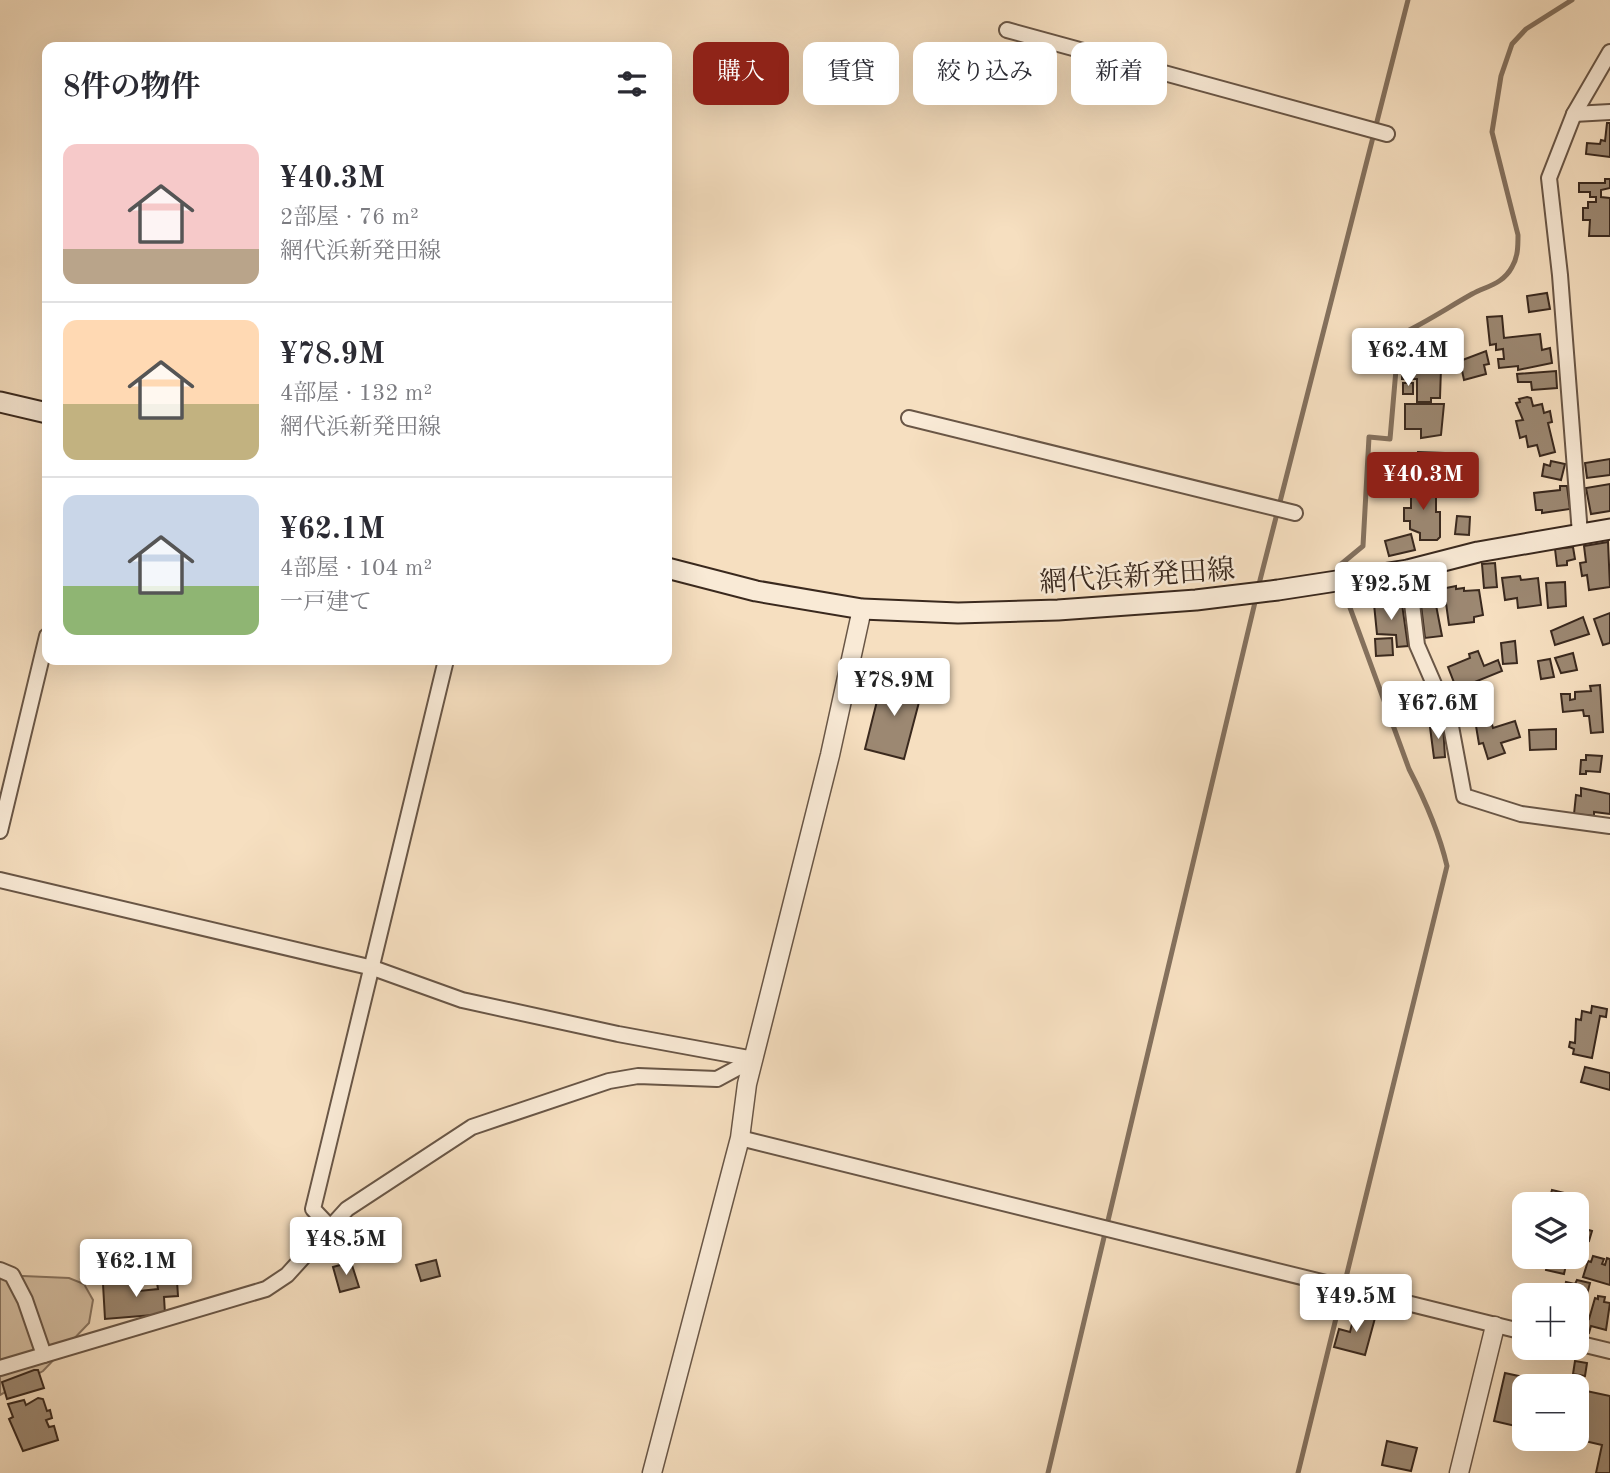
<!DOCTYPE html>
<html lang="ja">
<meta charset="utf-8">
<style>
:root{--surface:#fff;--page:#f2f2f3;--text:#2b2b33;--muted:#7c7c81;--line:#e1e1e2;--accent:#8f2418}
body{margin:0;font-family:"Old Standard TT","Noto Serif JP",serif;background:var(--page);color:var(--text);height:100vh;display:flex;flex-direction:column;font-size:26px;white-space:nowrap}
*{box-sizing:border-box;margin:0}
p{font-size:23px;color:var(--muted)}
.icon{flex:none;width:38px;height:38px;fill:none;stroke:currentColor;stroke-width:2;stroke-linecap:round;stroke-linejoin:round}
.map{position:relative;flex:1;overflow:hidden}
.drawer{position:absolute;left:42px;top:42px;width:630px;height:623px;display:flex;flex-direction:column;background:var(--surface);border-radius:14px;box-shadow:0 7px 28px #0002}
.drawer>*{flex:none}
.top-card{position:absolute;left:693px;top:42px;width:665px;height:63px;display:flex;gap:14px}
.tools{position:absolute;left:1512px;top:1192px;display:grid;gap:14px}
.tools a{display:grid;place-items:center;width:77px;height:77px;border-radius:14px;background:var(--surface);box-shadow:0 7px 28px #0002;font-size:35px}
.price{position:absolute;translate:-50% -60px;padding:0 16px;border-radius:7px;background:#fff;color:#222;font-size:23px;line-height:46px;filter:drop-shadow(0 2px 4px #0008)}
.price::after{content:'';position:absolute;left:50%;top:42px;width:21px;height:16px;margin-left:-10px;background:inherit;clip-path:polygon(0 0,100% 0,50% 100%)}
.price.current{background:var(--accent);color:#fff}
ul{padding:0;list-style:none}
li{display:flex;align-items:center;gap:21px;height:175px;padding:0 21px}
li+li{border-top:2px solid var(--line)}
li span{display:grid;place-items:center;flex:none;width:196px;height:140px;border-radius:14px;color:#555}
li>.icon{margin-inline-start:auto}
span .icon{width:84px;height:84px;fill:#fffc;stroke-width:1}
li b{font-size:30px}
h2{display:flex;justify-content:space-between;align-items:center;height:84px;padding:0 21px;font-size:30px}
.chip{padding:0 24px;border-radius:14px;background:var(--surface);box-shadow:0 7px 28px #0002;font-size:24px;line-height:63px}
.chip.current{background:var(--accent);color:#fff}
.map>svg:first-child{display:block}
.green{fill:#d6c0a4;stroke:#887461;stroke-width:2}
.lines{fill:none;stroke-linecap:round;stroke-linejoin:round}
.stream{stroke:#84715e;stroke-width:5}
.building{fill:#9c8872;stroke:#3a291e;stroke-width:2}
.minor-casing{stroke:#695646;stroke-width:18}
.tertiary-casing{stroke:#695646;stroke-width:21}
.secondary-casing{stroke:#3a291e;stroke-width:23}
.minor{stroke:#f9ead6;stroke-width:14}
.tertiary{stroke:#f9ead6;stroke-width:18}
.secondary{stroke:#f9ead6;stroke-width:19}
.labels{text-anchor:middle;stroke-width:5;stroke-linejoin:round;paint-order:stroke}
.street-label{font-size:28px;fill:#3a291e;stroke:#f9ead6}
</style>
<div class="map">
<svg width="1610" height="1473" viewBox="0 0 1610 1473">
<rect width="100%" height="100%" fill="#f6dfc0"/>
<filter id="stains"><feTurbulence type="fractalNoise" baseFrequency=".00286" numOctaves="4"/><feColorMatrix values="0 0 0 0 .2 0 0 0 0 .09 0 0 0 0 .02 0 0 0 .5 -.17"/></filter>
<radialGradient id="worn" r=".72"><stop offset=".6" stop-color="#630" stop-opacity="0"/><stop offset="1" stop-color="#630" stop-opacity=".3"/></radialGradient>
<path class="green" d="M0,1275l69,3 15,6 9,16 -4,23 -46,48 -43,24z"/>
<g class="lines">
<g class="stream">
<path d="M1340,565l23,-19 6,-109 21,2 9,-104c26,-12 48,-27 73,-41 15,-8 31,-10 40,-27 6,-10 6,-21 6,-32l-26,-103 9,-56 11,-32 14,-15 46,-29"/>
<path d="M1258,588l150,-588"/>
<path d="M1048,1473l208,-875"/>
<path d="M1298,1473l149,-607c-8,-34 -22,-66 -38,-97l-64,-175"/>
</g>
</g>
<g class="building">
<path d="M1607,123h3v34l-24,-3 1,-11 13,1 1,-4 4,1z"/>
<path d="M1605,179h5v9l-9,2v7l9,1v38h-21l1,-16h-7v-12h5v-6h8v-5h-6v-5h-11v-9h26z"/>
<path d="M1547,293l3,16 -21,3 -2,-16z"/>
<path d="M1502,316l2,22 36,-4 2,16 8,-2 2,15 -34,7v-4l-19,2 -1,-9h6l-1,-10 -7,1v-6l-6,1 -3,-28z"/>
<path d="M1384,343l10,2 -4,20 -10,-1z"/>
<path d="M1486,351l3,13 -5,1 2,9 -22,6 -4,-19z"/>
<path d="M1403,359h14v8l24,1 -1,30h-9v4h-14v-23h-15z"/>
<path d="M1556,371l1,17 -25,2 -1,-8h-13l-1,-8z"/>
<rect x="1403" y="383" width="10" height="11"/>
<path d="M1527,397l4,1 2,8 9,-2 2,9 6,-2 2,11 -4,1 7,29 -15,4 -3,-11 -9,2 -2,-11 -6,2 -4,-17 7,-1 -7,-17 4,-1 -1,-3z"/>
<path d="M1405,404h39l-3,31 -20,3v-9h-16z"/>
<path d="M1418,452l26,1 -1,20 -26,-1z"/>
<path d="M1610,459v16l-23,3 -2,-15z"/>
<path d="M1551,461l14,3 -4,16 -19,-4 2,-12 6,2z"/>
<path d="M1403,483h10v2h6v3h17v24h4v25l-3,3h-17v-7l-10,-4v-8h-6v-13h7v-13h-8z"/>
<path d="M1610,484v27l-19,3 -5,-26z"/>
<path d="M1560,486h7l3,23 -28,4v-3h-6l-2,-17 26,-3z"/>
<path d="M1457,516l13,1 -1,18 -14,-1z"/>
<path d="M1411,534l4,16 -26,6 -4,-15z"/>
<path d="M1608,542l2,45 -21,3 -2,-15 -5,1 -2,-13 6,-1 -2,-16z"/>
<path d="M1573,547l2,12 -8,2v4l-10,1 -2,-17z"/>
<path d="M1495,563l2,24 -13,1 -2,-24z"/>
<path d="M1520,576l1,4 17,-2 3,27 -23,3 -1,-10 -12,2 -3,-22z"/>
<path d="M1565,582l1,24 -18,2 -2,-25z"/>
<path d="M1456,586v3l8,-1v3l15,-1 4,25 -9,2v5l-25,3 -3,-22h-3l-2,-14z"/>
<path d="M1434,595l8,41 -17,2 -5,-41z"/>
<path d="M1389,602v3l13,-1 6,42 -11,1 -1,-12 -19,-1 -3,-30z"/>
<path d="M1610,613v30l-7,2 -9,-26z"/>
<path d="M1583,617l6,17 -34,11 -4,-14z"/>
<path d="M1392,638l1,17 -17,1 -1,-17z"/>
<path d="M1515,641l2,22 -14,1 -2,-21z"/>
<path d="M1478,651l6,15 14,-6 4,11 -42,17 -2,-4 -3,1 -7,-18 22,-9 -1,-4z"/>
<path d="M1573,653l4,17 -16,3 -6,-15z"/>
<path d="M1550,659l4,18 -13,2 -3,-18z"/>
<path d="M883,677l40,10 -19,72 -39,-10z"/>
<path d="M1600,685l3,47 -12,1 -2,-17h-5l-1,-6 -20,2 -2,-18h9v6l5,-1v-7l16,-1 -1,-5z"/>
<path d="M1465,689l5,14 -15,5 -5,-13z"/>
<path d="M1491,721l2,7 22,-7 5,16 -19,6 4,10 -17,6 -5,-16 -4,1 -3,-18z"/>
<path d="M1443,725l2,32 -11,1 -4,-31z"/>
<path d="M1556,729v20l-26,1 -1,-20z"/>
<path d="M1586,755l16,1 -2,16 -14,-1v3h-6l1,-14h5z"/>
<path d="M1581,788l29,6v20l-16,-2v4l-20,-2 2,-19 5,1z"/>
<path d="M1592,1006l15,3 -1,8 -6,-1 -8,42 -19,-4 1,-5 -5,-2 1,-5 5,1 1,-24 5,1 1,-9 9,2z"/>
<path d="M1585,1067l25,6v17l-29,-8z"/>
<path d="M1552,1190l33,8 -6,26 -2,-20h-29z"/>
<path d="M1533,1194l13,3 -1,7h-14z"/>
<path d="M1582,1228l10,3 -3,10 -10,-3z"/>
<path d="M1543,1256h25l-4,18 -18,-4 2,-12z"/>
<path d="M1593,1256l11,3 -2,5 3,1 2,-7 3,1v26l-27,-8 5,-16 3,1z"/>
<path d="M436,1260l4,16 -19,5 -5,-16z"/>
<path d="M351,1262l8,25 -19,5 -7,-25z"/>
<path d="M1577,1280l13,3 -11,42 -2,-1v-29h-14l3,-13 9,2z"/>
<path d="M138,1281l1,10 19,-2 -1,-6 20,-2 1,15 -14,1 1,17 -60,5 -2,-35z"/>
<path d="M1598,1296l7,1 -1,5 6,1 -4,27 -15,-4 -2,7 -8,-2 3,-13 5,1 6,-21 3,1z"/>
<path d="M1359,1309l7,2 -1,5 10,2 -10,37 -31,-8 5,-18 11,3 5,-20 3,1z"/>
<path d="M1575,1361l12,2 -2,13 -12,-2z"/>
<path d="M34,1370h4l6,18 -37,11 -5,-17z"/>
<path d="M1505,1373l59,13h-40v42l-30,-7z"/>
<path d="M1577,1389l33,7v77h-14l6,-28 -30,-7h5z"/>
<path d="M38,1398l5,1 4,12 3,-1 2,8 -6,2 3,7 5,-1 4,14 -35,11 -14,-32 4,-2 -5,-13 16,-4 2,5z"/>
<path d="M1387,1441l30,7 -6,23 -29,-6z"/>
</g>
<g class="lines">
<defs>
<g id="minor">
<path d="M1007,30l380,104"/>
<path d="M1574,114l36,-2"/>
<path d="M909,418l386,95"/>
<path d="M1580,534l-20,-259 -11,-97 25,-64 36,-62"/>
<path d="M1408,570l9,75 33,76 14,75 57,18 89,12"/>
<path d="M0,831l47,-195"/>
<path d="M0,880l373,88 89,32 156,34 136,25"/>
<path d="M740,1138l784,194"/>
<path d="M329,1226l-16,-17 133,-549"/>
<path d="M0,1270l12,5 13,25 19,55"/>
<path d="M1577,1343l33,8"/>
<path d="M0,1368l266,-79 21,-14 60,-66 125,-82 137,-46 29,-5 79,3 37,-20"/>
</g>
<g id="tertiary">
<path d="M652,1473l88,-335 7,-54 83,-329 32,-146"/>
<path d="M1459,1473l36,-147"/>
</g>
<g id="secondary">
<path d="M0,402l47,11"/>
<path d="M667,568l89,23 106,18 96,4 100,-3 138,-10 82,-10 130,-20 70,-18 132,-23"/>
</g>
</defs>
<use href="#minor" class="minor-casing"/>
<use href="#tertiary" class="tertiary-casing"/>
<use href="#secondary" class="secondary-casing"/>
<use href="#minor" class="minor"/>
<use href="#tertiary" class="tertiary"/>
<use href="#secondary" class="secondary"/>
</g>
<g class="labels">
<g class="street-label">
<text transform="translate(1137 575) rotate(-4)" y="10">網代浜新発田線</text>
</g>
</g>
<rect width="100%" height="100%" filter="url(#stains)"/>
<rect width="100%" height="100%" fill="url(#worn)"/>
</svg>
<div class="tools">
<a><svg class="icon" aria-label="layers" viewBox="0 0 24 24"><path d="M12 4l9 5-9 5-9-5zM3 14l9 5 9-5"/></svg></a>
<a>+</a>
<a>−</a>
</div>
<b class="price" style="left:1408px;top:388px">¥62.4M</b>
<b class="price current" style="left:1423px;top:512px">¥40.3M</b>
<b class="price" style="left:1391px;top:622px">¥92.5M</b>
<b class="price" style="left:894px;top:718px">¥78.9M</b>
<b class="price" style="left:1438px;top:741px">¥67.6M</b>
<b class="price" style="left:346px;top:1277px">¥48.5M</b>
<b class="price" style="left:136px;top:1299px">¥62.1M</b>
<b class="price" style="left:1356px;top:1334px">¥49.5M</b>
<div class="top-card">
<a class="chip current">購入</a>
<a class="chip">賃貸</a>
<a class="chip">絞り込み</a>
<a class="chip">新着</a>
</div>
<section class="drawer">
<h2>8件の物件<svg class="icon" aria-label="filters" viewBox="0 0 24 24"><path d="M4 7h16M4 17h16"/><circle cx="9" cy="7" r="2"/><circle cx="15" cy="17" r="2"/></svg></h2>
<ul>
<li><span style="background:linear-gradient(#f6c9c9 75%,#b9a48a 0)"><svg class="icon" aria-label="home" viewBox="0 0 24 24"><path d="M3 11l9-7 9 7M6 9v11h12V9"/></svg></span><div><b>¥40.3M</b><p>2部屋 · 76 m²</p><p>網代浜新発田線</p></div></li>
<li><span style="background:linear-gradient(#ffd9b3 60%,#c2b280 0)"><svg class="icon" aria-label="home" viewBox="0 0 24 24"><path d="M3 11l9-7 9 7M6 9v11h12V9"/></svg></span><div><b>¥78.9M</b><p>4部屋 · 132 m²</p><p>網代浜新発田線</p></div></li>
<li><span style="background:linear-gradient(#c9d6e8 65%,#8fb573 0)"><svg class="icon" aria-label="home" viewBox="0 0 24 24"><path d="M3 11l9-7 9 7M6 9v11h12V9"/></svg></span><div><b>¥62.1M</b><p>4部屋 · 104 m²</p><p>一戸建て</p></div></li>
</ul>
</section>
</div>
